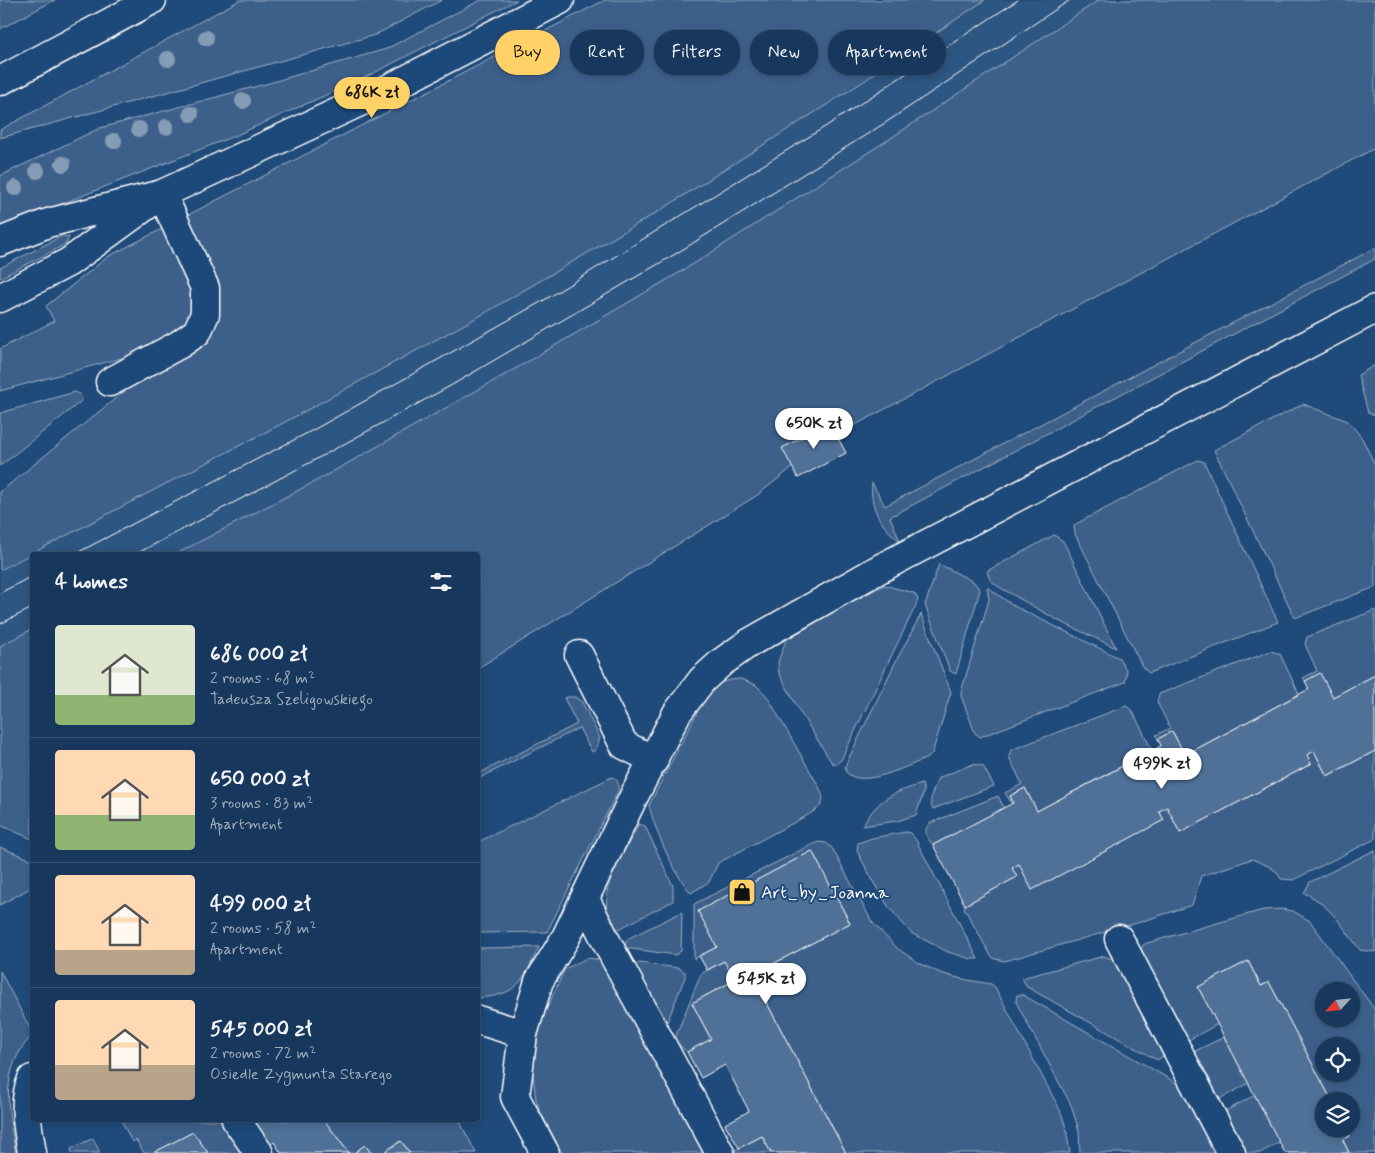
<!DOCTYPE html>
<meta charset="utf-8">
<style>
:root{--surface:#17385c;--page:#244365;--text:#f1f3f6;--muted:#9eacbb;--line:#365272;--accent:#ffd166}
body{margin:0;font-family:Mynerve,sans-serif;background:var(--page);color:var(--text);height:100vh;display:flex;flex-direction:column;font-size:19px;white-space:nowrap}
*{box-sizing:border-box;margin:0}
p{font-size:16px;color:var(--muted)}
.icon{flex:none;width:28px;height:28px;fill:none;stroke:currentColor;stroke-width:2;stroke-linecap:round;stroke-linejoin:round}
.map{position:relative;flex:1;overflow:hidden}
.side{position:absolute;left:30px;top:552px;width:450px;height:570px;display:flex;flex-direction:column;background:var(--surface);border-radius:5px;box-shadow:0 2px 8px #0003,0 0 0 1px var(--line)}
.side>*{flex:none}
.top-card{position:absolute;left:495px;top:30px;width:475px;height:45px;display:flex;gap:10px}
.needle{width:32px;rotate:243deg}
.buttons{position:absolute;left:1315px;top:982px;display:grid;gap:10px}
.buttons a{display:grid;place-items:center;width:45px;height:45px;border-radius:50%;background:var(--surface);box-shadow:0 2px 8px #0003,0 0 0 1px var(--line);font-size:25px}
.price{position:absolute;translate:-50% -42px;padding:0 11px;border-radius:18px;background:#fff;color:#222;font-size:16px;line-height:32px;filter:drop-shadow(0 1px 2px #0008)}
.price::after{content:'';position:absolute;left:50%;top:30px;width:15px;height:11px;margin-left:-8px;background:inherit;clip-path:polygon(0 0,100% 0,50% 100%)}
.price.current{background:var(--accent);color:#111}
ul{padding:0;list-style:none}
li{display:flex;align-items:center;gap:15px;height:125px;padding:0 25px}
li+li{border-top:1px solid var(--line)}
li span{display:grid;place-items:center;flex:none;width:140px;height:100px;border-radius:5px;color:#555}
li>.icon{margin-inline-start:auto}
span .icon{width:60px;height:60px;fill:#fffc;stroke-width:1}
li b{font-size:21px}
h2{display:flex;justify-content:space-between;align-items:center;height:60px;padding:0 25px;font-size:21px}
.tag{padding:0 18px;border-radius:22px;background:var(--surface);box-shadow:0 2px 8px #0003,0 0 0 1px var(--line);font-size:18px;line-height:45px}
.tag.current{background:var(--accent);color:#111}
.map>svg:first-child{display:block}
.built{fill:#2e5683}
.green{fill:#3c618b;stroke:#9eb0c5;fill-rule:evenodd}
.building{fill:#507197;stroke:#fff}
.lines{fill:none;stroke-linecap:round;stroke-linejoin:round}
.minor-casing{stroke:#fff;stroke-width:31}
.minor{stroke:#1f4a7a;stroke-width:28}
.tram{stroke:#fff;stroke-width:1}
.tree{fill:#859cb6}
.labels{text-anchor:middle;stroke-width:4;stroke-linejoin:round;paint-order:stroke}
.poi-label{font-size:18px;fill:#fff;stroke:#1f4a7a;text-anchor:start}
</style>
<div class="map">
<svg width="1375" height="1153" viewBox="0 0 1375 1153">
<rect width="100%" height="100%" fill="#1f4a7a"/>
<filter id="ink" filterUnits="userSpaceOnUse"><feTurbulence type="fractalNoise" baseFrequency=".02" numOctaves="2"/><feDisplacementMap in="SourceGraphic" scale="10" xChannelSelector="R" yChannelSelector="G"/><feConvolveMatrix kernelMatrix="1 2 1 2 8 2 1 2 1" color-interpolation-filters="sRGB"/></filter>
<g filter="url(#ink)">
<path class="built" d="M985,0h114l-205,136 -207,132 -172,101 -197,111 -144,75h-142v74l-32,17v-76l285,-148 200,-109 376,-230z"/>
<g class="green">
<path d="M0,0h55l-55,29z"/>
<path d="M240,0h202l-67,35 -375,103v-8z"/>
<path d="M481,0h36l-155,79 -63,28 -62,28 -237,93v-52l100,-48 169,-45 117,-34z"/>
<path d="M605,0h380l-124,83 -205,130 -171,100 -200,109 -285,148v-78l148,-120 56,-36 -17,-111 1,-10z"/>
<path d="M1099,0h276v148l-533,284 -5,3 -7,-12 -47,25 10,19 -37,29 -278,172v-113h-304l144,-75 197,-111 172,-101 207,-132z"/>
<path d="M162,229l7,8 26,54v19l-6,14 -49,29 -140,38v-42l54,-28 -8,-15 63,-50z"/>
<path d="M62,236l7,1 -3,7 -66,34v-10z"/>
<path d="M1375,248v11l-485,258 10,24c-19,-14 -31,-34 -28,-58l13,23z"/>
<path d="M1375,365v50l-7,-2 -10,-38z"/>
<path d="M75,392l5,2 2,5 -3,4 -79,63v-53z"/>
<path d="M1303,404l45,17 14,17 13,27v122l-80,31 -81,-168z"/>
<path d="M1198,460l6,2 74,160 -129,51 -6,-5 -68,-134 -1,-9z"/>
<path d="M1054,535l9,6 53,107 -57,-27 -60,-34 -9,-7 -3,-9z"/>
<path d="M939,564l35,18 6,8 -24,84 -6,-3 -25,-66z"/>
<path d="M884,585l30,8 4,6 -1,4 -76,157 -5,4 -4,-1 -32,-51 -21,-39 -1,-11 8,-22 50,-30z"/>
<path d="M987,587l27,19 105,52 8,13 -2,11 -145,55 -5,-4 -14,-37v-4l28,-92z"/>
<path d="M1375,610v65l-42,22 -28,-16 -2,-3 14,-7 -12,-27 2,-7z"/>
<path d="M921,614l30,78 -19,62 -4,4c-19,7 -67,32 -82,14l-1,-6 49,-101z"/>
<path d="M32,629v210l-32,-14v-179z"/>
<path d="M1271,651l9,3 19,40 -114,61 -13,-24 -14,8 -2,-4 14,-7 -13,-26 2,-8z"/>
<path d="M741,679l15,6 11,11 51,89c9,17 5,21 -10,30l-90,48 -9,19 -18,11c-17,-19 -37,-64 -42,-88l52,-100c13,-18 16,-25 40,-26z"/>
<path d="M568,697h7l7,5 18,36 -4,12 -4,2 -13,-24 -101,51v-5l99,-50 -13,-26z"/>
<path d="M1126,706l6,4 20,40 -115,61 -12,-23 -15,8 3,7 -1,1 -7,-11 17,-9 -13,-27 2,-7z"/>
<path d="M1314,751l13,25 48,-25v88l-82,41 -12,-1 -4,-7 -9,-6 -16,-7 -51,17 -9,29 -55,18 -132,38 -10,-2 -4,-3 -27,-48 1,-3 52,-28 -5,-9 7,-4 148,-57 13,26 131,-69 -4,-9z"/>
<path d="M973,764l10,2 11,20 -61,23c-6,-9 2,-22 5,-31z"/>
<path d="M612,777c6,2 8,8 6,14l-71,141 -69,1v-91z"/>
<path d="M922,784l2,7 -8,24 -19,6 -35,5c17,-28 30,-33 60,-42z"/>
<path d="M998,796l6,12 -71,37c-6,-7 -11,-14 -3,-22z"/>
<path d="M639,824l6,2 28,60v15l-54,28c-15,-6 -14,-33 -10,-46 7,-19 20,-40 30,-59z"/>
<path d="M906,832l4,1 6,7 62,119h-7l-23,-7 -37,-19 -23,-27 -13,-21 -18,-34 1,-8 14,-5z"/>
<path d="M819,842l7,1 6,5 40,74 26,27 21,14 21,10 22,6 29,5 4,3 65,123 6,17 4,26h-224l-94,-178 98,-52 -38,-72 -113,60 18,36 -23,12v-55l119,-60z"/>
<path d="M0,847l32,13v27l-32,18z"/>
<path d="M1375,850v102l-15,-2c-16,-21 -31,-47 -56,-57l6,-11z"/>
<path d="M1281,909l12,2 17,10 65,89v143h-26l-6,-13 7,-4 -4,-7h5v-28h-19l-63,-119 -8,4 -13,-25 -50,26 20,37 -33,18 -46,-87 4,-10 4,-2 116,-33zM1324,991h27v28h-27zM1324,1046h27v28h-27z"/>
<path d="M682,912l-1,39 -5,4 -51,-7 1,-6 3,-4z"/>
<path d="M539,947c-17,35 -20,48 -61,51v-50z"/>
<path d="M1104,956l11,4 50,95 -8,5 -130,-73 -5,-9z"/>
<path d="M587,958l15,2 106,193h-146l-21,-40 -5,-13 -4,-33 2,-15 8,-33 23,-50z"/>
<path d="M724,961l11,19 -43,23 19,36 -24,13 -13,-12 27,-66z"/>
<path d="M639,963l40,5 6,4v5l-19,48 -31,-59z"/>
<path d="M0,971l32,61v4c-32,31 -25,75 -16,117h-16z"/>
<path d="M1017,995h6l164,94 34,64h-141l-1,-22 -8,-26 -55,-103z"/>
<path d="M1224,1037l25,46 -33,18 -25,-48z"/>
<path d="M1255,1095l25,47 -20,11h-18l-20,-40z"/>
<path d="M121,1120h100l24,33h-37l-15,-21 -40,21h-9l-8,-13 -4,2z"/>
<path d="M324,1120h135l17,33h-66l-10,-12 -17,12h-12l-6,-8 -11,8h-5z"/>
<path d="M762,1136l9,17h-38l-1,-1z"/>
<path d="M93,1138l7,15h-28l-1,-4z"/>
</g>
<g class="building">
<path d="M830,423l16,30 -48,25 -16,-30z"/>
<path d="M1320,673l13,24 42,-22v76l-48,25 -13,-25 -7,4 4,9 -131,69 -13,-26 -8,4 5,9 -132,70 -13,-26 -7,4 5,9 -52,28 -32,-60 80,-42 -3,-7 15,-8 12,23 124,-65 -3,-7 14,-8 13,24 124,-66 -4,-8z"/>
<path d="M812,851l38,72 -98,52 94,178h-75l-9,-17 -23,12 -14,-24 24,-13 -16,-31 -8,-15 -24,13 -14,-26 24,-13 -19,-36 43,-23 -11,-19 -17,9 -8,-14 18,-9 -19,-36z"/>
<path d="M1248,961l13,25 8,-4 63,119h-8v28h22l4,7 -7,4 6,13h-64l-87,-166z"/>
<path d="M258,1120h66l25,33h-68l-7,-11 -8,5 -14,-21 7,-5z"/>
<path d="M193,1132l15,21h-55z"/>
<path d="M401,1141l9,12h-27z"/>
<path d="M365,1145l6,8h-17z"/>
</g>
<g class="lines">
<defs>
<g id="minor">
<path d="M0,81l152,-81"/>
<path d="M0,242l48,-19 114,-29 230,-107 168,-87"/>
<path d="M0,298l69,-36 81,-59"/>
<path d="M110,382l70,-38 17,-12 8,-18v-26l-43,-94"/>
<path d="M579,655l45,90 30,15"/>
<path d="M585,899l22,44 113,210"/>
<path d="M1119,939l112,214"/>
<path d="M478,1020l45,14"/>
<path d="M236,1120l23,33"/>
<path d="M32,1153c-4,-25 -10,-50 0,-74"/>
<path d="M545,1153l-30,-56 8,-63 16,-53 27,-44 68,-141 43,-83 25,-33 20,-18 27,-19 132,-75 494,-259"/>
</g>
</defs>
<use href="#minor" class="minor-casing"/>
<use href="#minor" class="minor"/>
<g class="tram">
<path d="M73,555l242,-126 231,-130 282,-174 190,-125"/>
<path d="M134,555l177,-93 141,-77 225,-132 208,-130 185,-123"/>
<path d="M0,593l32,-17"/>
<path d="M0,624l32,-16"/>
</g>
</g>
<g class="tree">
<circle cx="206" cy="38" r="8"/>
<circle cx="168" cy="59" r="8"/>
<circle cx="243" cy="101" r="8"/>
<circle cx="191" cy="114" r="8"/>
<circle cx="166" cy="127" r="8"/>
<circle cx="139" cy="129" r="8"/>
<circle cx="114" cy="141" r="8"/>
<circle cx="63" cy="164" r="8"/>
<circle cx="37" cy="171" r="8"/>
<circle cx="15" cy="188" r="8"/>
</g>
</g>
<defs>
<symbol id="shop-square" viewBox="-11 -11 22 22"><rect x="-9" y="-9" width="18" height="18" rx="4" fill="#ffd166" stroke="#1f4a7a"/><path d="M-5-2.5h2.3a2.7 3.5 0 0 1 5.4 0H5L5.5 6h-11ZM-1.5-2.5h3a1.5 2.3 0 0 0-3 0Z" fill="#111"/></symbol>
</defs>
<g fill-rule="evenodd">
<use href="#shop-square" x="726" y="876" width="32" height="32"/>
</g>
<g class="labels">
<g class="poi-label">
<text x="761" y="898">Art_by_Joanna</text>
</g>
</g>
</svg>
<div class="buttons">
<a><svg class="needle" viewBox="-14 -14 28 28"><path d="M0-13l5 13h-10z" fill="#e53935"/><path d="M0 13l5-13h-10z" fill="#9eacbb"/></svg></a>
<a><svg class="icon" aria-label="locate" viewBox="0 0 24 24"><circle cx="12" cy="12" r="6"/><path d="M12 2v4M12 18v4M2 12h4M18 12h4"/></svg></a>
<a><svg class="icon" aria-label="layers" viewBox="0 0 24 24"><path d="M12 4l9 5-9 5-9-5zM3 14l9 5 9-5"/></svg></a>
</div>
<b class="price current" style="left:372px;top:119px">686K zł</b>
<b class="price" style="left:814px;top:450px">650K zł</b>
<b class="price" style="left:1162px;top:790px">499K zł</b>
<b class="price" style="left:766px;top:1005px">545K zł</b>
<div class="top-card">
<a class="tag current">Buy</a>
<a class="tag">Rent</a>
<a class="tag">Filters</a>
<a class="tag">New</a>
<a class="tag">Apartment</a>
</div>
<section class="side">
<h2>4 homes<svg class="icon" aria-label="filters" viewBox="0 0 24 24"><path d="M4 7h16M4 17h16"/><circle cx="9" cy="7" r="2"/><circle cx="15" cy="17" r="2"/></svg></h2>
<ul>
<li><span style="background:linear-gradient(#dfe7d0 70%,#8fb573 0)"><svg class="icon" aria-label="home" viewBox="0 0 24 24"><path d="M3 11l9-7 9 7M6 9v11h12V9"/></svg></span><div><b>686 000 zł</b><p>2 rooms · 68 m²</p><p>Tadeusza Szeligowskiego</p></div></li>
<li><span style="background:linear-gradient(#ffd9b3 65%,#8fb573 0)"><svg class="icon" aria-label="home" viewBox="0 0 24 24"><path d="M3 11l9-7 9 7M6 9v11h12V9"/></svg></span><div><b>650 000 zł</b><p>3 rooms · 83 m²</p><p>Apartment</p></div></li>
<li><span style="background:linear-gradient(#ffd9b3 75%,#b9a48a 0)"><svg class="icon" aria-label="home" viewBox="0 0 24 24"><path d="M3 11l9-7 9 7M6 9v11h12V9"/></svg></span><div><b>499 000 zł</b><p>2 rooms · 58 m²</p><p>Apartment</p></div></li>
<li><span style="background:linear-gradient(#ffd9b3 65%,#b9a48a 0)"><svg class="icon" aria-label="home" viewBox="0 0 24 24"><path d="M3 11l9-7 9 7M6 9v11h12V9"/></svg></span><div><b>545 000 zł</b><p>2 rooms · 72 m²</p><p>Osiedle Zygmunta Starego</p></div></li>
</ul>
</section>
</div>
